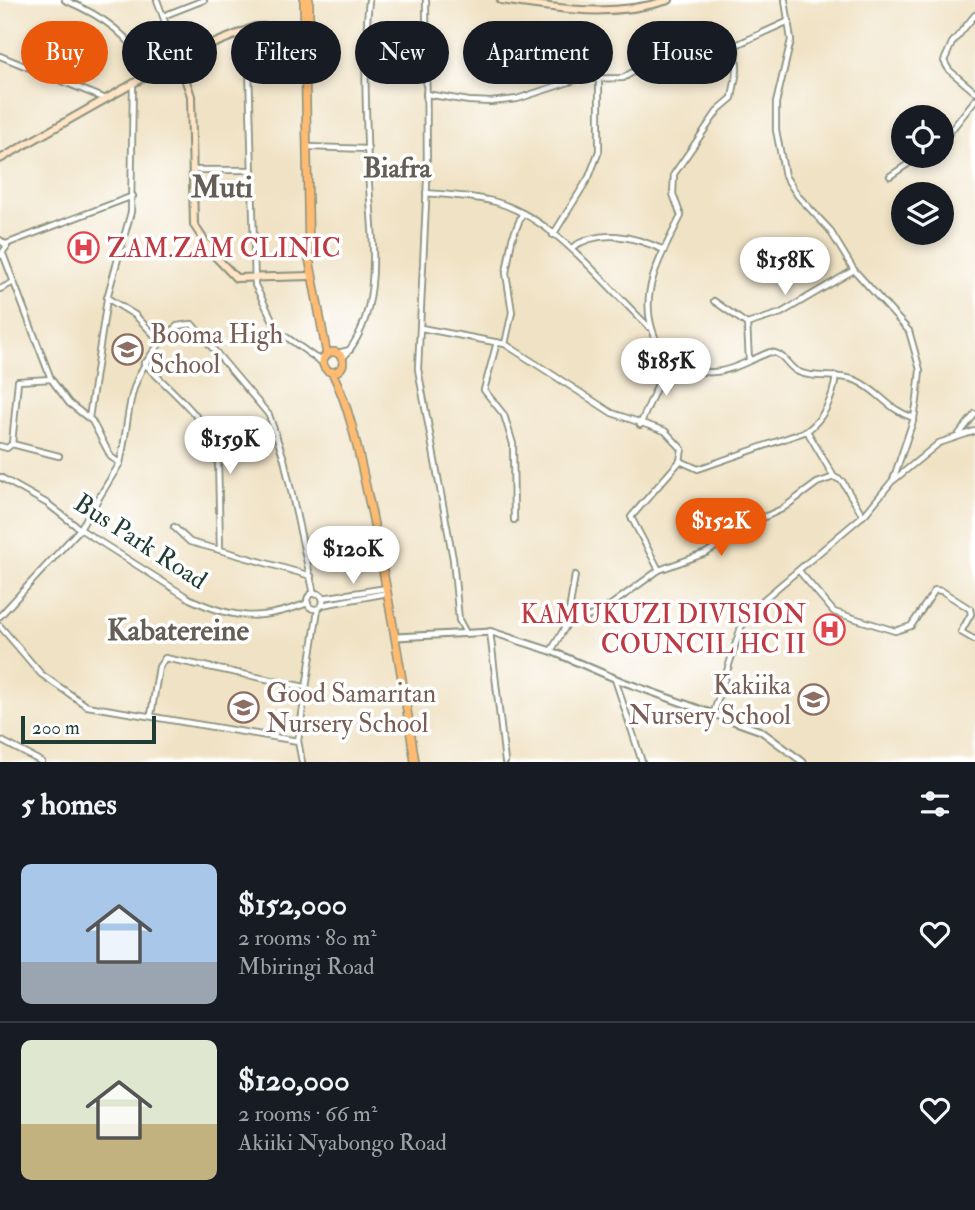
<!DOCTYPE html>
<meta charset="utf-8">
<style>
:root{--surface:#171b24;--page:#242831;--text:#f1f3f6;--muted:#9ea1a6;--line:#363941;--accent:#ea580c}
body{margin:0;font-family:"IM FELL Double Pica",serif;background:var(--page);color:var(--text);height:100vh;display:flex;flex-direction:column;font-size:26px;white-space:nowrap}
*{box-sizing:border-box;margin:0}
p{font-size:23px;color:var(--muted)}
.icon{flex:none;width:38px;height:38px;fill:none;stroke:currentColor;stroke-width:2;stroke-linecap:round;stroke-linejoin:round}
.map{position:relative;height:762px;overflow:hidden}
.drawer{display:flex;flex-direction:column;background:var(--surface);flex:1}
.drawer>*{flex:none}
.guide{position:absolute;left:21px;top:21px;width:934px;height:63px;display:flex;gap:14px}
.controls{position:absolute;left:891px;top:105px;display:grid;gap:14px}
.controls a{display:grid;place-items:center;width:63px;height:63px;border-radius:50%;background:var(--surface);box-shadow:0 4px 10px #0003;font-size:35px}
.scale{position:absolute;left:21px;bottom:18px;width:135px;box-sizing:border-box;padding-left:7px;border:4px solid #1f3d34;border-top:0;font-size:19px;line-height:24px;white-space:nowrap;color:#1f3d34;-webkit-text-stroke:5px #fff;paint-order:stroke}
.price{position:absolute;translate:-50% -60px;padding:0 16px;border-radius:24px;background:#fff;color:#222;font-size:23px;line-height:46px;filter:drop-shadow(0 2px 4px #0008)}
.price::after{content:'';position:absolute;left:50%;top:42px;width:21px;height:16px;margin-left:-10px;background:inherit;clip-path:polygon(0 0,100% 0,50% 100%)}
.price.current{background:var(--accent);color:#fff}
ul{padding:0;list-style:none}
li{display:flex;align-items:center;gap:21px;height:175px;padding:0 21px}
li+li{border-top:2px solid var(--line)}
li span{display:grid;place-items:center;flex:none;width:196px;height:140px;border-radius:10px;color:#555}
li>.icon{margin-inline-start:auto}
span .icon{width:84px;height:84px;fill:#fffc;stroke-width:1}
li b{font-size:30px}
h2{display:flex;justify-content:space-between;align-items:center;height:84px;padding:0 21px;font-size:30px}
.tag{padding:0 24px;border-radius:32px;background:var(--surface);box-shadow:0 4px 10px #0003;font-size:24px;line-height:63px}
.tag.current{background:var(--accent);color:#fff}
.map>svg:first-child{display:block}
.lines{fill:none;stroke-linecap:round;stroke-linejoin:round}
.minor-casing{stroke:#88907c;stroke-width:8}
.tertiary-casing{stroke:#88907c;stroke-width:9}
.secondary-casing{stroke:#88907c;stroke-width:10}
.primary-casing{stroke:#88907c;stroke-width:10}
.minor{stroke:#fff;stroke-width:4.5}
.tertiary{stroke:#fff;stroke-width:5}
.secondary{stroke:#ffe4c6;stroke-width:6}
.primary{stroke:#febb71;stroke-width:7}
.labels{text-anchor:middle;stroke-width:7;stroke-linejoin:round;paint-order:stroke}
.health-label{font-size:26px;fill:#be3a42;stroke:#fff;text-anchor:start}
.education-label{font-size:26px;fill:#785e54;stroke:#fff;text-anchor:start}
.street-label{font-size:26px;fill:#1f3d34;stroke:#fff}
.neighbourhood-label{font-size:28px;font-weight:bold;fill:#645e56;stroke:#fff}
.quarter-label{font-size:30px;font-weight:bold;fill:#645e56;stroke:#fff}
</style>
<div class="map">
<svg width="975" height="762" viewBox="0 0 975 762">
<rect width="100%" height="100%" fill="#fff"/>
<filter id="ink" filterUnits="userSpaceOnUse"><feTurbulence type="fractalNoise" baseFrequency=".0143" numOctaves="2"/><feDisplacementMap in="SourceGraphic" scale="14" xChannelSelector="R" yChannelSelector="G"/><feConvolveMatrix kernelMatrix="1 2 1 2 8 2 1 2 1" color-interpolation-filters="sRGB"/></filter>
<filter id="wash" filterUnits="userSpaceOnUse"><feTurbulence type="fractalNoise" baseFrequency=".00686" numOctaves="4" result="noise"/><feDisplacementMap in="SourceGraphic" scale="28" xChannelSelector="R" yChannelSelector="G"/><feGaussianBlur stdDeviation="1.57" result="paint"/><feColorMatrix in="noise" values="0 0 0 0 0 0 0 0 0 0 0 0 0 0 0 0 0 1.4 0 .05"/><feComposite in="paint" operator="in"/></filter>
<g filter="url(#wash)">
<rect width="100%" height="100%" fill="#f0e2c4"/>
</g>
<g filter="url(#ink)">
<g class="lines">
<defs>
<g id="minor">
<path d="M65,0c42,18 61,34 88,71"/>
<path d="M157,0l21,58"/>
<path d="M426,0l1,181 -9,188 35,190 6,61 6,11"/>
<path d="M975,15l-23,28 -8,18 5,9 26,22"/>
<path d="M163,16l41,-16"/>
<path d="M243,32l6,36 6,217 23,46 46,33"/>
<path d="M736,45l1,25 -5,28 -13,11 -45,65 -1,20 8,22c-25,50 -50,88 -16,140 9,13 33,17 49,16 18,-1 38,-13 56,-20 15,2 14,10 25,18 16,10 43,3 60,10 24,10 31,29 59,38"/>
<path d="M0,56l106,43"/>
<path d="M133,83l-2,129 -24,86 28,17 26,27 16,-16 15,-2 77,91 15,44 30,135"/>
<path d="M426,94l43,7 22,1 26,-3 61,-20 45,-1 46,-28 31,-6 36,1 53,-24"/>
<path d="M942,142l33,-42"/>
<path d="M309,147l59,2"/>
<path d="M193,170h59"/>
<path d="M890,176l30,-20"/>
<path d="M426,193c23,2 47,3 70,9 63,19 107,82 153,125"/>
<path d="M553,235l36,-58 10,-26v-73"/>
<path d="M0,240l7,6 -7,10"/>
<path d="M6,244l127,-48"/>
<path d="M571,248c30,-20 62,-12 93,2"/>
<path d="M0,289l12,-6"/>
<path d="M714,301l33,23 34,-11 73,-43"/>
<path d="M747,324l2,36"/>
<path d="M421,328l84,16 107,69 53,18 17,18 -2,12 18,8 109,-38 27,46"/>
<path d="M497,342l-13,48 20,25 9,29 1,76"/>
<path d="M505,344l7,-32 -6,-39 6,-34 10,-25"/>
<path d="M337,353l13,-3"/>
<path d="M315,358h10"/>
<path d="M342,359c46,-49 28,-132 26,-192 -2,-55 -5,-112 1,-167"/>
<path d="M144,363c25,27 66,57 74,94l2,93 91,26"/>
<path d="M89,418l18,-119"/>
<path d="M640,425l28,-64"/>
<path d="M807,431c17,-13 26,-34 29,-55"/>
<path d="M959,434l16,-20"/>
<path d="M12,444l47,12"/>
<path d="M0,446l7,2 5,-4 6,-63 33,-2"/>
<path d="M120,463c12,-52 3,-76 41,-121"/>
<path d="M0,477l48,27 32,25 110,70c46,21 70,22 118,4"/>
<path d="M894,480l45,-37 36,-12"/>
<path d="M174,527l16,15 30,8"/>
<path d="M659,570l-28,-53 49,-56"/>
<path d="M799,571l35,41 61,19 16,-5 24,-36 7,1 28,18 1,5 -10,18 14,8"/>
<circle cx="315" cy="601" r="8"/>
<path d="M322,598l65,-10"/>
<path d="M322,605l66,-12"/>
<path d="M0,616l80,-87 40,-66 -9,-6 -19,-36 -23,-18 -18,-24 -48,-125"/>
<path d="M567,624l34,-12 58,-42 47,-17 52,-33 24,-11 35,-26 17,-6 8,4 21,35"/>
<path d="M0,626l41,48 46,32 211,35"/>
<path d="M490,631l15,131"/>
<path d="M551,651l16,-27 8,-49"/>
<path d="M615,679l27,83"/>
<path d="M714,712l27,-85 22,-27 103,-87 27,-33 21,-62 3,-18 3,-30 -11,-39 -55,-61 -25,-41 -31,-33 -13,-20 -9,-46v-27l15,-63 -6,-40"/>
<path d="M151,715l8,-48 6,-9 140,29"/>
<path d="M0,740l42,22"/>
<path d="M302,762l-4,-21 20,-132"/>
</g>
<path id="tertiary" d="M396,637l96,-5 59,19 70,30 140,50 42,31"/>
<g id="secondary">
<path d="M501,0c58,9 110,18 168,0"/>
<path d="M178,58l13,38 3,129 20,30 22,23 76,-2"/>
<path d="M0,159l178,-101 77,-31 52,-1"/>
</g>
<g id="primary">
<path d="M304,0l5,258 18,97"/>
<path d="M306,33l3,-7v-26"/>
<circle cx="333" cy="362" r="10"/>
<path d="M332,372c20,40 28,89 38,133 18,85 32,171 45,257"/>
</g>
</defs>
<use href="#minor" class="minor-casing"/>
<use href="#tertiary" class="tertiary-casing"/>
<use href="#secondary" class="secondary-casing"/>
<use href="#primary" class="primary-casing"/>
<use href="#minor" class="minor"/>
<use href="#tertiary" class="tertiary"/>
<use href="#secondary" class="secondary"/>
<use href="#primary" class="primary"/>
</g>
</g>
<defs>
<symbol id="hospital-ring" viewBox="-11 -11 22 22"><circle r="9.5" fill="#fff" stroke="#e0444e" stroke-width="1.5"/><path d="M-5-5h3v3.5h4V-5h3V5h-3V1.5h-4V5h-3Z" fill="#e0444e"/></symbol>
<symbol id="school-ring" viewBox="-11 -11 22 22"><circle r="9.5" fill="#fff" stroke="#8d6e63" stroke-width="1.5"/><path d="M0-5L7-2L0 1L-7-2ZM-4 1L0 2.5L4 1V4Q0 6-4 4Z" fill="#8d6e63"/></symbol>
</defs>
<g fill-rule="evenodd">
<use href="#hospital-ring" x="66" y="230" width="35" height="35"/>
<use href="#school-ring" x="110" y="332" width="35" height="35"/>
<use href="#hospital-ring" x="812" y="612" width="35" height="35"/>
<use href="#school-ring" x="796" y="682" width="35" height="35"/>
<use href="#school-ring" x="226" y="690" width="35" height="35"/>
</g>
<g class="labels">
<g class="health-label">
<text x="107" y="257">ZAM.ZAM CLINIC</text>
<text x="806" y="623" text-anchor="end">KAMUKUZI DIVISION<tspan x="806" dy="30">COUNCIL HC II</tspan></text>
</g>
<g class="education-label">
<text x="150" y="343">Booma High<tspan x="150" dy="30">School</tspan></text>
<text x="791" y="694" text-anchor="end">Kakiika<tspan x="791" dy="30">Nursery School</tspan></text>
<text x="266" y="702">Good Samaritan<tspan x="266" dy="30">Nursery School</tspan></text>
</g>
<g class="street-label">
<text transform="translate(141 541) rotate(33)" y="9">Bus Park Road</text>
</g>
<g class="neighbourhood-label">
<text x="397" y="177">Biafra</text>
</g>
<g class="quarter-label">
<text x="222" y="197">Muti</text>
<text x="178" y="640">Kabatereine</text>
</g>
</g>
</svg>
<div class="controls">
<a><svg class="icon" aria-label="locate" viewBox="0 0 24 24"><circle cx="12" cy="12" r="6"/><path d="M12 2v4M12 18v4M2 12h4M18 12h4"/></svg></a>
<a><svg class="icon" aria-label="layers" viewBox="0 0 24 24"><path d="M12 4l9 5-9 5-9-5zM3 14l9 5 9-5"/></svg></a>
</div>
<div class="scale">200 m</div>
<b class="price" style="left:785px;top:297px">$158K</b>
<b class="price" style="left:666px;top:398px">$185K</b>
<b class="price" style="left:230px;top:476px">$159K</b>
<b class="price current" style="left:721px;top:558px">$152K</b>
<b class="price" style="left:353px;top:586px">$120K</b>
<div class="guide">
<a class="tag current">Buy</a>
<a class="tag">Rent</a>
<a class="tag">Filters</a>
<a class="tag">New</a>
<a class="tag">Apartment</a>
<a class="tag">House</a>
</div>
</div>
<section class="drawer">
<h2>5 homes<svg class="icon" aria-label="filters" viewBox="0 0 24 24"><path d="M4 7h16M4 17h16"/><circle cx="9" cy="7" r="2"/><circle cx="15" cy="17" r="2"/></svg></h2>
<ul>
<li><span style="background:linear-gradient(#a9c7e8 70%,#9aa5b1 0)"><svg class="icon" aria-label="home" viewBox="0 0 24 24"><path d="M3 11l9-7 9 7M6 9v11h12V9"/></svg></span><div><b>$152,000</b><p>2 rooms · 80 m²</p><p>Mbiringi Road</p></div><svg class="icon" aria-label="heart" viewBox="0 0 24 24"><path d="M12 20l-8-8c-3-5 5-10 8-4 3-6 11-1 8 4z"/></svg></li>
<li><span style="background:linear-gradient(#dfe7d0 60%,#c2b280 0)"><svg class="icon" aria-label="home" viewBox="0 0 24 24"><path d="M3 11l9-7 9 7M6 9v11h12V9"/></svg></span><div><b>$120,000</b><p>2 rooms · 66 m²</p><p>Akiiki Nyabongo Road</p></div><svg class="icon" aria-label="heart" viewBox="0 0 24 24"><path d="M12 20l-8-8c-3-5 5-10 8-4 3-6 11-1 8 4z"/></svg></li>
</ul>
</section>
